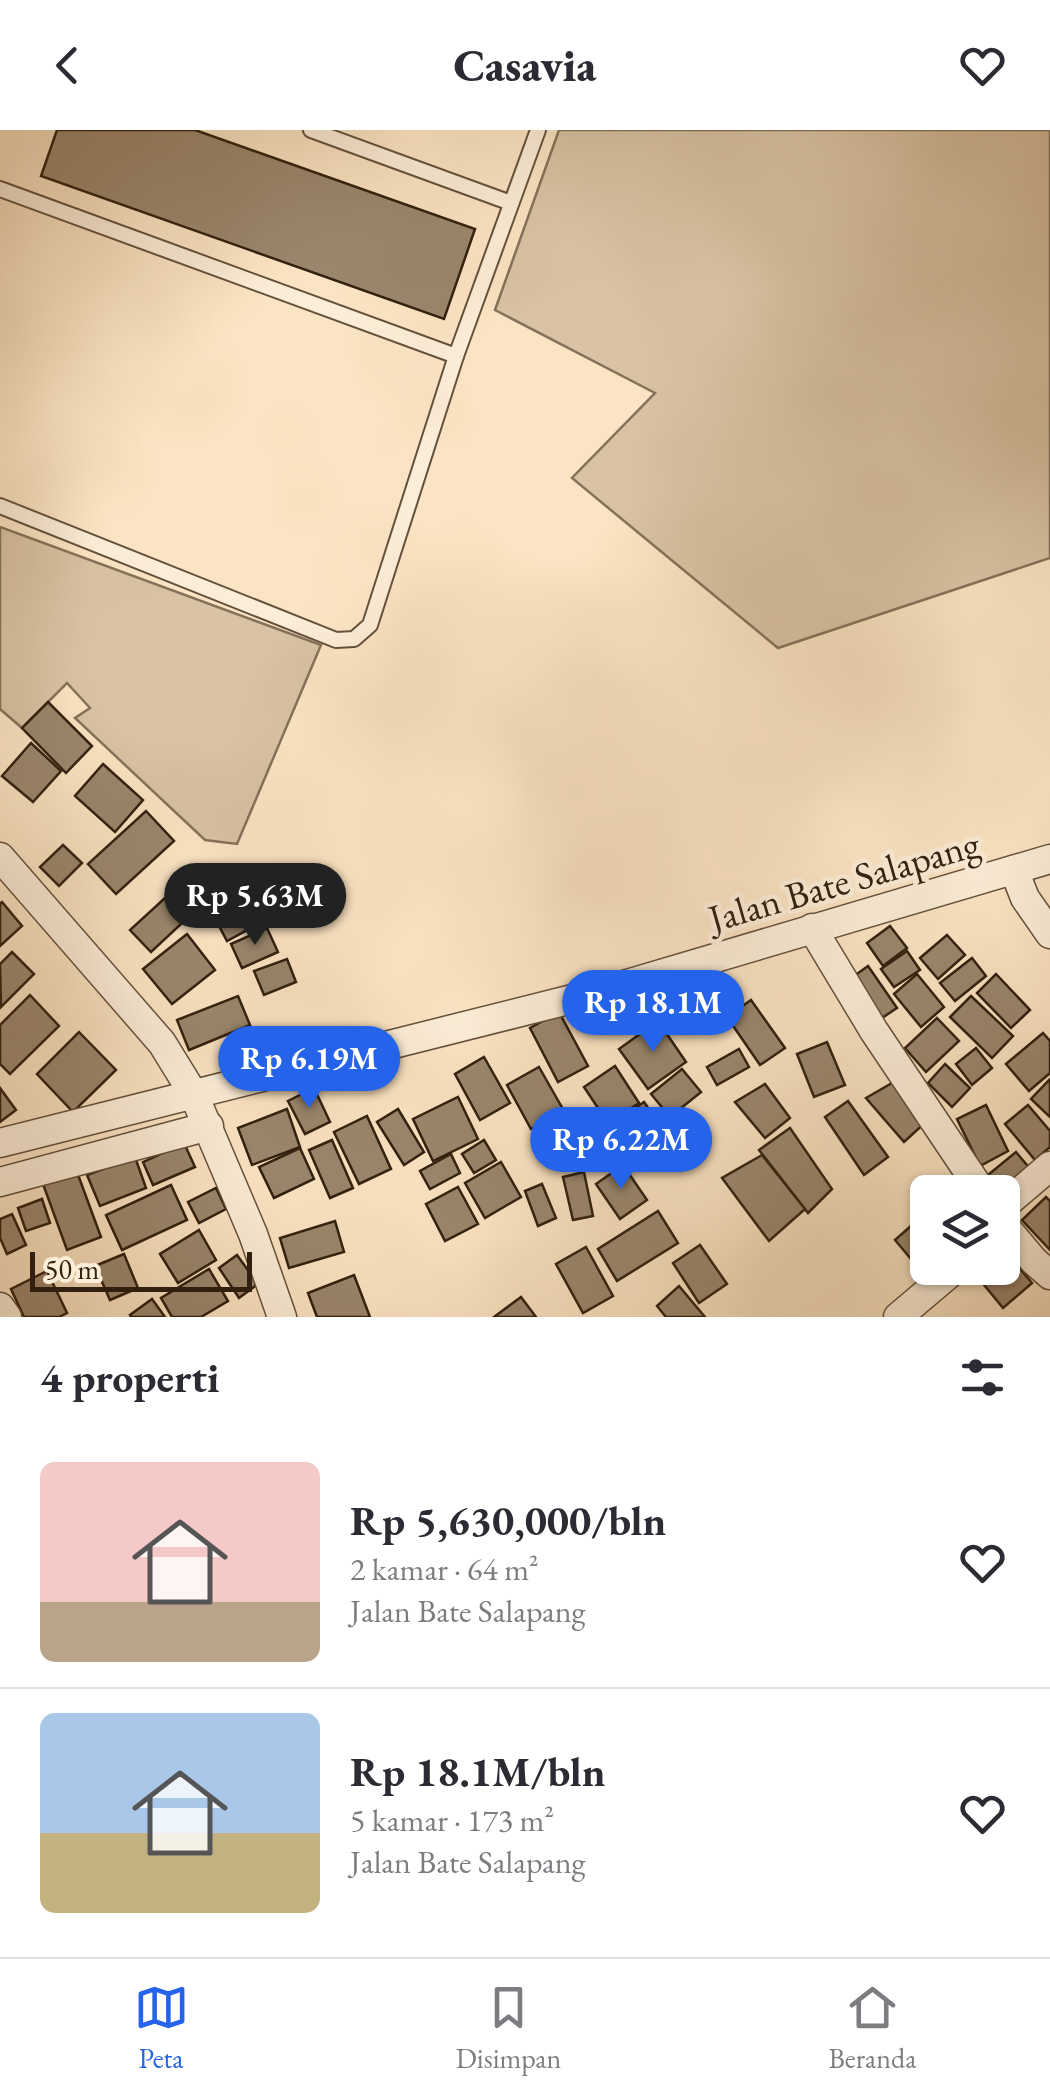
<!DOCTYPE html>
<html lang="id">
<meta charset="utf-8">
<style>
:root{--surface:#fff;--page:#f7f7f7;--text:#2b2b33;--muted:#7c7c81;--line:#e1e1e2;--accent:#2563eb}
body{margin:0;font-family:"EB Garamond",serif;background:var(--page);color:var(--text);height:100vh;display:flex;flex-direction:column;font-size:38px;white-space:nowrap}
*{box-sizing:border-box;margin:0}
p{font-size:32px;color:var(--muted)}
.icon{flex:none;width:55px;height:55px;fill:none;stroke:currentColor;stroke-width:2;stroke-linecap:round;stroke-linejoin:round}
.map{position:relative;height:1187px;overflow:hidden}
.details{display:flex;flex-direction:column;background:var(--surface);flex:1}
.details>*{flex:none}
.fabs{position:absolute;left:910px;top:1045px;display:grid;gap:20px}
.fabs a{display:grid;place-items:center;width:110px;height:110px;border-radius:15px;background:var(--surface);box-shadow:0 2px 8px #0004;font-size:50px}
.scale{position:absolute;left:30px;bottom:25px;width:222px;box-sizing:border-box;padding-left:10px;border:5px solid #31200f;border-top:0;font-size:28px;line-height:35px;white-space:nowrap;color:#31200f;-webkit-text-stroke:8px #fcedd8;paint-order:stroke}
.price{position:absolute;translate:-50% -85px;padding:0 22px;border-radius:35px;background:var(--accent);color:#fff;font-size:32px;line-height:65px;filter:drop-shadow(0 2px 5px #0008)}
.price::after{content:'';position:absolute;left:50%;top:60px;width:30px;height:22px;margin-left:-15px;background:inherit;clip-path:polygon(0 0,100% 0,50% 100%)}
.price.active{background:#222;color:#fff}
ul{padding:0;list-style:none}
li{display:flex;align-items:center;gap:30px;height:250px;padding:0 40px}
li+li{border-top:2px solid var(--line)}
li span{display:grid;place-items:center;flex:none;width:280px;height:200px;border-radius:15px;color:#555}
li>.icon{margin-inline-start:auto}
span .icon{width:120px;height:120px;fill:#fffc;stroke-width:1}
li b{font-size:42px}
h2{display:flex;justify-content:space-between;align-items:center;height:120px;padding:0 40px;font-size:42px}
header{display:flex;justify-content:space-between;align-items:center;height:130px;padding:0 40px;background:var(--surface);font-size:45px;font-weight:800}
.dock{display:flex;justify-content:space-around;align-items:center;height:140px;border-top:2px solid var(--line);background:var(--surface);font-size:28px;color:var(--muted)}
.dock a{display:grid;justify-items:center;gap:5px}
.dock .active{color:var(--accent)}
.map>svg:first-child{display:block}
.green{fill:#d9c3a4;stroke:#85725a;stroke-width:2.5}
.building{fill:#9a866d;stroke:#31200f;stroke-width:2.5}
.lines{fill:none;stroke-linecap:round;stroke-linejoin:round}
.service-casing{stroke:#64513c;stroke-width:18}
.minor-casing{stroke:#64513c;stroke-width:31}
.service{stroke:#fcedd8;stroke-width:14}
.minor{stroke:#fcedd8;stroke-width:28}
.labels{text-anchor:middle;stroke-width:9;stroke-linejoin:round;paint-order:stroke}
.street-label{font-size:38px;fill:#31200f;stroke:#fcedd8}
</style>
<header><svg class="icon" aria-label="back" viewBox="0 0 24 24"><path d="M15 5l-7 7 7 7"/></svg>Casavia<svg class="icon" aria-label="heart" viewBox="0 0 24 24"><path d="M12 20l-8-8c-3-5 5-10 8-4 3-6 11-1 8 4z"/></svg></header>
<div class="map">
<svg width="1050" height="1187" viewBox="0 0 1050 1187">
<rect width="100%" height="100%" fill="#fbe4c3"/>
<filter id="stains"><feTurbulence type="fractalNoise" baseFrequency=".002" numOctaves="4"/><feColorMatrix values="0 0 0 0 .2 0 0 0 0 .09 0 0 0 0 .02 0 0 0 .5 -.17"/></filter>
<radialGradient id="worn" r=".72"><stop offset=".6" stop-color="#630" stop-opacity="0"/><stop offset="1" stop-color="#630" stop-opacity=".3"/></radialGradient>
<g class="green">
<path d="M559,0h491v428l-272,90 -206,-170 83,-85 -160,-83z"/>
<path d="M0,397l321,118 -84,199 -32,-4 -130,-122 15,-10 -23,-25 -45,45 -22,-19z"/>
</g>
<g class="building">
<path d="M57,0h138l280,99 -31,90 -403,-143z"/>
<path d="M48,572l44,44 -26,27 -44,-45z"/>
<path d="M31,613l30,28 -28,31 -31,-26z"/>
<path d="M103,634l40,36 -28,32 -40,-36z"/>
<path d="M146,681l28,30 -58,53 -28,-30z"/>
<path d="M63,715l19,18 -23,23 -19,-19z"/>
<path d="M189,746l20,22 -58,54 -21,-22z"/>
<path d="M233,762l9,12 -27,17 -7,-12z"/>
<path d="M2,772l20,24 -22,20v-42z"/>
<path d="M254,777l8,15 -35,19 -8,-15z"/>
<path d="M890,796l17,22 -24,18 -16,-23z"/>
<path d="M267,798l11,24 -36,16 -11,-24z"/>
<path d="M187,804l28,36 -43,34 -29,-35z"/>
<path d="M947,805l18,20 -27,24 -18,-21z"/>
<path d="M907,821l13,19 -26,17 -13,-18z"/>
<path d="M12,822l22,22 -33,33 -1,-43z"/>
<path d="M972,828l14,18 -31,25 -15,-18z"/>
<path d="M287,829l9,23 -32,13 -10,-24z"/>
<path d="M868,836l29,42 -18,12 -29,-41z"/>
<path d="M917,844l27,33 -23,20 -27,-33z"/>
<path d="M996,844l34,36 -19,18 -34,-35z"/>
<path d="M30,865l29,31 -49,48 -10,-10v-39z"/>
<path d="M238,866l12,29 -61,25 -12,-30z"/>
<path d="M971,866l42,40 -21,22 -42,-41z"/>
<path d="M751,870l34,48 -25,17 -33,-48z"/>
<path d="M559,882l29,54 -30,16 -28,-54z"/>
<path d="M937,888l22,23 -33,31 -21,-24z"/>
<path d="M658,891l28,41 -38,27 -29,-40z"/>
<path d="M79,902l37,38 -43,42 -36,-38z"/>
<path d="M1043,903l7,8v32l-21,18 -23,-27z"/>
<path d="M827,912l18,43 -31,12 -17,-43z"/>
<path d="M976,918l16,20 -20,17 -16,-21z"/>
<path d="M739,919l10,18 -32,18 -10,-18z"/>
<path d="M484,927l26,46 -30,17 -25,-46z"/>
<path d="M945,934l25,24 -18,19 -24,-24z"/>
<path d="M615,936l24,37 -31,20 -24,-36z"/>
<path d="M539,937l25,44 -33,18 -24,-44z"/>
<path d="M682,939l19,23 -31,25 -19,-23z"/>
<path d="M899,949l29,41 -24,22 -38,-44z"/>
<path d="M1050,949v38l-19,-18z"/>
<path d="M765,954l25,34 -25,20 -30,-36z"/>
<path d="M0,958l16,22 -16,12z"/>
<path d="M314,958l16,34 -25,12 -17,-33z"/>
<path d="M458,967l20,42 -45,22 -20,-42z"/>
<path d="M848,971l40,56 -24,18 -39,-58z"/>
<path d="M644,972l13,19 -37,25 -12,-19z"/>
<path d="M986,975l22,46 -28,15 -23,-47z"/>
<path d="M1028,975l22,26v16l-15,13 -30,-36z"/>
<path d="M287,979l13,38 -48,18 -14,-37z"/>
<path d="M398,979l26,43 -20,13 -27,-43z"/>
<path d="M577,981l17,30 -37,21 -17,-30z"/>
<path d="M367,986l24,53 -32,15 -25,-52z"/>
<path d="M790,998l42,61 -24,24 -49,-63z"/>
<path d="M332,1010l21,48 -23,10 -21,-48z"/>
<path d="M484,1010l12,20 -22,13 -12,-19z"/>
<path d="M184,1013l11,24 -42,18 -10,-23z"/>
<path d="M300,1018l14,31 -40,19 -15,-31z"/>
<path d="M1016,1022l16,19 -29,23 -15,-19z"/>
<path d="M451,1024l9,19 -30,16 -10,-18z"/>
<path d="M762,1025l43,54 -36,32 -47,-63z"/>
<path d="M135,1027l11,31 -46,18 -13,-31z"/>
<path d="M501,1032l20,35 -36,21 -20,-35z"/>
<path d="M623,1035l24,35 -27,19 -24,-35z"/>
<path d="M77,1042l24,65 -34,13 -24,-66z"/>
<path d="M584,1042l9,44 -20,4 -10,-43z"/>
<path d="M542,1054l14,34 -18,8 -13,-35z"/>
<path d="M171,1055l16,35 -65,30 -16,-35z"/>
<path d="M458,1057l20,37 -33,17 -19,-37z"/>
<path d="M216,1058l10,21 -27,14 -11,-21z"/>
<path d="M1046,1067l4,4v49l-28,-30z"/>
<path d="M42,1069l8,24 -24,8 -8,-23z"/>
<path d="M658,1081l20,32 -61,38 -19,-32z"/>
<path d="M928,1081v54l-7,6 -26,-31z"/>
<path d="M12,1084l14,31 -19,9 -7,-16v-19z"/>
<path d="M335,1091l9,31 -55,16 -9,-30z"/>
<path d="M199,1100l17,30 -38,23 -18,-29z"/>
<path d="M700,1115l27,39 -28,19 -26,-40z"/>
<path d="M586,1117l27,49 -30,17 -27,-49z"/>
<path d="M1002,1117l30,36 -29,25 -32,-39 31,-1z"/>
<path d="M124,1124l14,34 -28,12 -15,-34z"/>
<path d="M237,1125l21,29 -19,14 -20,-30z"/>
<path d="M209,1139l19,32 -27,16h-29l-11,-19z"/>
<path d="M47,1141l20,42 -8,4h-35l-13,-28z"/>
<path d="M354,1145l16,42h-53l-9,-24z"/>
<path d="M679,1156l26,31h-39l-9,-11z"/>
<path d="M521,1167l15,20h-42z"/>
<path d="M152,1169l13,18h-34l-1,-2z"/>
</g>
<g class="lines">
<defs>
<g id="service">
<path d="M311,0l200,73"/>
<path d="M0,59l456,167"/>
<path d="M0,376l336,134 18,-1 16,-14 86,-269 82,-226"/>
</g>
<g id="minor">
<path d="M0,727l162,186 32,52 59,139 29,83"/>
<path d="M1014,740l11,28 25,36"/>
<path d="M812,798l62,103 108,161"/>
<path d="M0,1013l600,-151 450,-133"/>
<path d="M0,1052l209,-56"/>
<path d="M1002,1077l48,-41"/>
<path d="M1002,1093l32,38 16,14"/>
<path d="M0,1177l7,10"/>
<path d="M898,1187l58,-49"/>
</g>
</defs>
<use href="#service" class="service-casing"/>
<use href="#minor" class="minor-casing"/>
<use href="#service" class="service"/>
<use href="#minor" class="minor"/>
</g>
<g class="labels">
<g class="street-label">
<text transform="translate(844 751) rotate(-16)" y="13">Jalan Bate Salapang</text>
</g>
</g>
<rect width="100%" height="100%" filter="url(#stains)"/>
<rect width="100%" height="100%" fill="url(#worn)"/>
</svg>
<div class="fabs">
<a><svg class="icon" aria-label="layers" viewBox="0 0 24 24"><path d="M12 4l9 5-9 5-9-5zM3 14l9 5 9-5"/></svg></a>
</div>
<div class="scale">50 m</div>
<b class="price active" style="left:255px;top:818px">Rp 5.63M</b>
<b class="price" style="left:653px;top:925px">Rp 18.1M</b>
<b class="price" style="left:309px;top:981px">Rp 6.19M</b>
<b class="price" style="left:621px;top:1062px">Rp 6.22M</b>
</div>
<section class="details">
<h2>4 properti<svg class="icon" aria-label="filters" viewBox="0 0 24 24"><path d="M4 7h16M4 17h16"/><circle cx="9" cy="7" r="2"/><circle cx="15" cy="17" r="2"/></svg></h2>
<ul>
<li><span style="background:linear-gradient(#f6c9c9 70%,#b9a48a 0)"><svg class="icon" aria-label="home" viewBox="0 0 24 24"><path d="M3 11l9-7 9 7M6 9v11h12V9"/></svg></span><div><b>Rp 5,630,000/bln</b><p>2 kamar · 64 m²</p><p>Jalan Bate Salapang</p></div><svg class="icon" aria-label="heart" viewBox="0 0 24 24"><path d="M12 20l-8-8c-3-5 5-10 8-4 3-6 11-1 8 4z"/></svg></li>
<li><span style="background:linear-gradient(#a9c7e8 60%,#c2b280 0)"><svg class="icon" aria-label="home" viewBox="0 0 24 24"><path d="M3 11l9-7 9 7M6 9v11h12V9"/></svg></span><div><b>Rp 18.1M/bln</b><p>5 kamar · 173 m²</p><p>Jalan Bate Salapang</p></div><svg class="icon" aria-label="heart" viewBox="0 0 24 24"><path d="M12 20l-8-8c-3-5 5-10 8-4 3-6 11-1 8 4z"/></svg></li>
</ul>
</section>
<nav class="dock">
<a class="active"><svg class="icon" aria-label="map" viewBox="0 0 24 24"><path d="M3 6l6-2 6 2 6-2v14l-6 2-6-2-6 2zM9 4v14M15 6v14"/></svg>Peta</a>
<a><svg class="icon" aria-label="saved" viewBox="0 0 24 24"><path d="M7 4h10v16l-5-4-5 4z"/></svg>Disimpan</a>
<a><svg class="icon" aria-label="home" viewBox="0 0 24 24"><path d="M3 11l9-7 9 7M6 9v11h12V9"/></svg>Beranda</a>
</nav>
